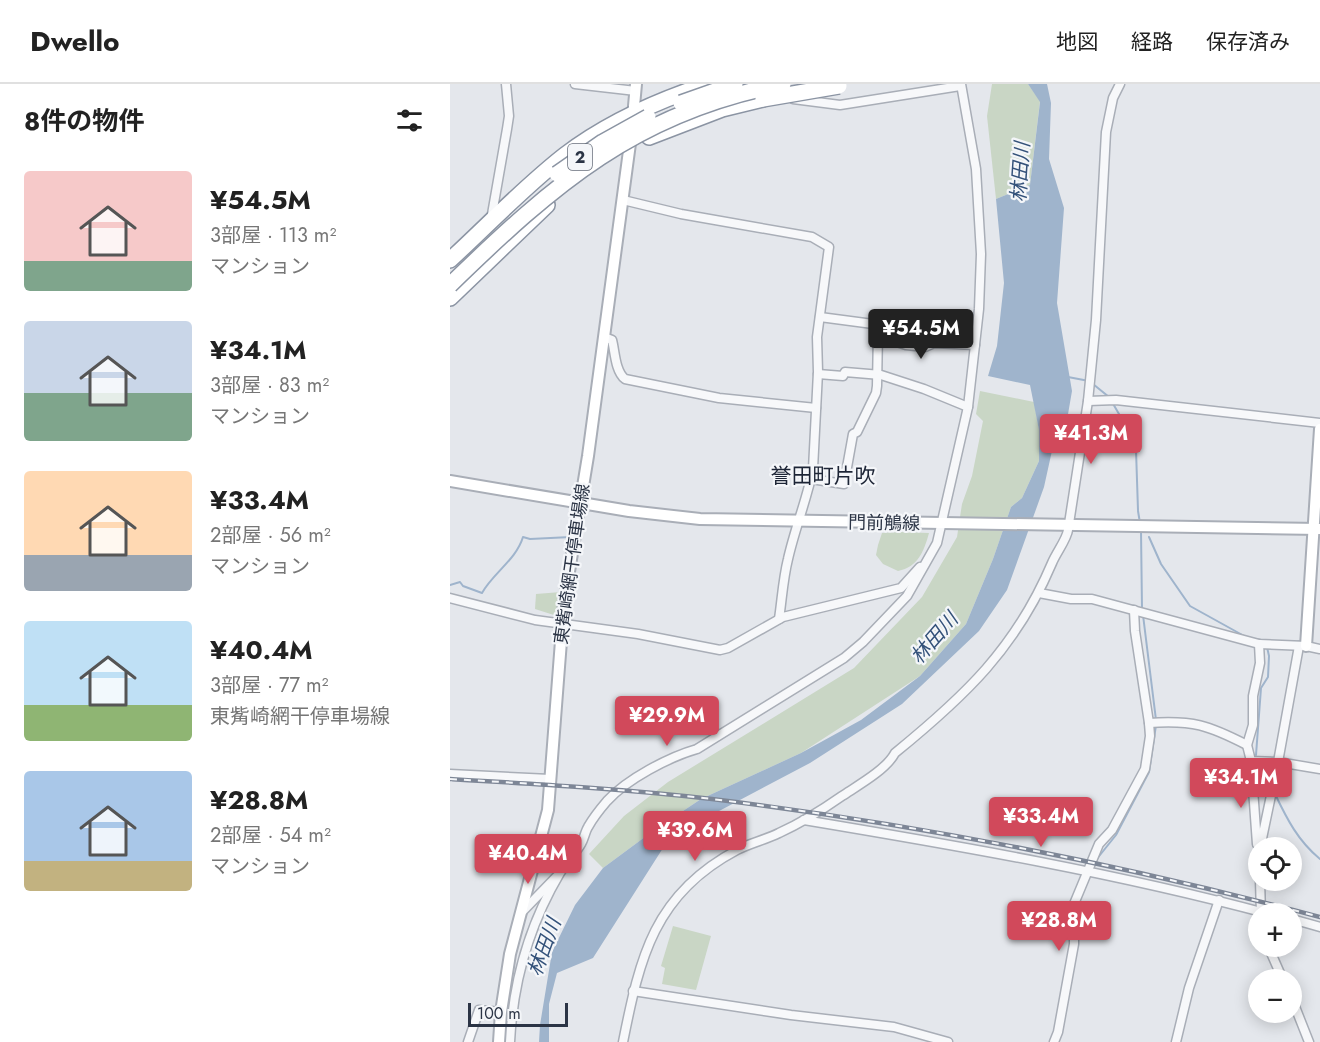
<!DOCTYPE html>
<html lang="ja">
<meta charset="utf-8">
<style>
:root{--surface:#fff;--page:#f6f6f6;--text:#222;--muted:#767676;--line:#e0e0e0;--accent:#d1495b}
body{margin:0;font-family:Jost,"Noto Sans JP",sans-serif;background:var(--page);color:var(--text);height:100vh;display:flex;flex-direction:column;font-size:22px;white-space:nowrap}
*{box-sizing:border-box;margin:0}
p{font-size:20px;color:var(--muted)}
.icon{flex:none;width:33px;height:33px;fill:none;stroke:currentColor;stroke-width:2;stroke-linecap:round;stroke-linejoin:round}
.map{position:relative;flex:1;overflow:hidden}
.panel{display:flex;flex-direction:column;background:var(--surface);width:450px}
.panel>*{flex:none}
.buttons{position:absolute;left:798px;top:753px;display:grid;gap:12px}
.buttons a{display:grid;place-items:center;width:54px;height:54px;border-radius:50%;background:var(--surface);box-shadow:0 3px 15px #0003;font-size:30px}
.scale{position:absolute;left:18px;bottom:15px;width:100px;box-sizing:border-box;padding-left:6px;border:3px solid #2b3445;border-top:0;font-size:16px;line-height:21px;white-space:nowrap;color:#2b3445;-webkit-text-stroke:4px #f4f6f9;paint-order:stroke}
.price{position:absolute;translate:-50% -51px;padding:0 14px;border-radius:6px;background:var(--accent);color:#fff;font-size:20px;line-height:39px;filter:drop-shadow(0 2px 3px #0008)}
.price::after{content:'';position:absolute;left:50%;top:36px;width:18px;height:14px;margin-left:-9px;background:inherit;clip-path:polygon(0 0,100% 0,50% 100%)}
.price.active{background:#222;color:#fff}
ul{padding:0;list-style:none}
li{display:flex;align-items:center;gap:18px;height:150px;padding:0 24px}
li span{display:grid;place-items:center;flex:none;width:168px;height:120px;border-radius:6px;color:#555}
li>.icon{margin-inline-start:auto}
span .icon{width:72px;height:72px;fill:#fffc;stroke-width:1}
li b{font-size:26px}
h2{display:flex;justify-content:space-between;align-items:center;height:72px;padding:0 24px;font-size:26px}
header{display:flex;align-items:center;gap:36px;box-sizing:border-box;height:84px;padding:0 30px;background:var(--surface);border-bottom:2px solid var(--line)}
header strong{font-size:28px}
nav{display:flex;gap:33px;margin-inline-start:auto;font-size:21px}
main{display:flex;flex:1;min-height:0}
.map>svg:first-child{display:block}
.green{fill:#c9d6c5}
.water{fill:#9fb4cc}
.lines{fill:none;stroke-linecap:round;stroke-linejoin:round}
.stream{stroke:#9fb4cc;stroke-width:2}
.street-casing{stroke:#a9aeb7;stroke-width:11}
.secondary-casing{stroke:#a9aeb7;stroke-width:14}
.highway-casing{stroke:#8b94a3;stroke-width:18}
.street{stroke:#f7f8fa;stroke-width:8}
.secondary{stroke:#fff;stroke-width:10}
.highway{stroke:#fff;stroke-width:15}
.rail-casing{stroke:#7d8696;stroke-width:4.5}
.rail{stroke:#f4f6f9;stroke-width:2;stroke-dasharray:7;stroke-linecap:butt}
.highway-bridge-casing{stroke:#8b94a3;stroke-width:18;stroke-linecap:butt}
.highway-bridge{stroke:#fff;stroke-width:15}
.labels{text-anchor:middle;stroke-width:4.5;stroke-linejoin:round;paint-order:stroke}
.shield{fill:#f4f6f9;stroke:#676e7b;stroke-width:1.5}
.shield-label{font-size:16px;font-weight:bold;fill:#2b3445}
.street-label{font-size:18px;fill:#2b3445;stroke:#f4f6f9}
.water-label{font-size:20px;font-style:italic;fill:#34527a;stroke:#f4f6f9}
.quarter-label{font-size:21px;fill:#1d2536;stroke:#f4f6f9}
</style>
<header>
<strong>Dwello</strong>
<nav><a>地図</a><a>経路</a><a>保存済み</a></nav>
</header>
<main>
<section class="panel">
<h2>8件の物件<svg class="icon" aria-label="filters" viewBox="0 0 24 24"><path d="M4 7h16M4 17h16"/><circle cx="9" cy="7" r="2"/><circle cx="15" cy="17" r="2"/></svg></h2>
<ul>
<li><span style="background:linear-gradient(#f6c9c9 75%,#7fa58c 0)"><svg class="icon" aria-label="home" viewBox="0 0 24 24"><path d="M3 11l9-7 9 7M6 9v11h12V9"/></svg></span><div><b>¥54.5M</b><p>3部屋 · 113 m²</p><p>マンション</p></div></li>
<li><span style="background:linear-gradient(#c9d6e8 60%,#7fa58c 0)"><svg class="icon" aria-label="home" viewBox="0 0 24 24"><path d="M3 11l9-7 9 7M6 9v11h12V9"/></svg></span><div><b>¥34.1M</b><p>3部屋 · 83 m²</p><p>マンション</p></div></li>
<li><span style="background:linear-gradient(#ffd9b3 70%,#9aa5b1 0)"><svg class="icon" aria-label="home" viewBox="0 0 24 24"><path d="M3 11l9-7 9 7M6 9v11h12V9"/></svg></span><div><b>¥33.4M</b><p>2部屋 · 56 m²</p><p>マンション</p></div></li>
<li><span style="background:linear-gradient(#bfe0f5 70%,#8fb573 0)"><svg class="icon" aria-label="home" viewBox="0 0 24 24"><path d="M3 11l9-7 9 7M6 9v11h12V9"/></svg></span><div><b>¥40.4M</b><p>3部屋 · 77 m²</p><p>東觜崎網干停車場線</p></div></li>
<li><span style="background:linear-gradient(#a9c7e8 75%,#c2b280 0)"><svg class="icon" aria-label="home" viewBox="0 0 24 24"><path d="M3 11l9-7 9 7M6 9v11h12V9"/></svg></span><div><b>¥28.8M</b><p>2部屋 · 54 m²</p><p>マンション</p></div></li>
</ul>
</section>
<div class="map">
<svg width="870" height="958" viewBox="0 0 870 958">
<rect width="100%" height="100%" fill="#e4e7ec"/>
<g class="green">
<path d="M542,0h36l12,17 -10,84 -34,14 -9,-83z"/>
<path d="M530,307l54,11 5,28v31l-17,37 -11,9 -18,52 -27,65 -46,52 -119,77 -100,46 -48,32 -50,37 -14,-14 35,-38 44,-34 186,-114 68,-71 35,-60 5,-33 10,-28 11,-55 -7,-7z"/>
<path d="M451,448l28,1c-5,18 -11,34 -31,38l-15,-7 -7,-9 2,-10 4,-12z"/>
<path d="M111,508l-4,24 -22,-7 1,-15z"/>
<path d="M223,842l38,10 -15,54 -34,-6 3,-16 -4,-2z"/>
</g>
<path class="water" d="M578,0h19l4,19 -2,56 15,49 -7,95 15,88 -5,29 -10,8 -13,59 -37,103 -28,41 -77,73 -92,59 -140,74 -77,121 -36,15 -8,31v38h-10l1,-17 12,-73 23,-47 28,-37 50,-37 48,-32 100,-46 60,-33 59,-44 46,-52 27,-65 18,-52 11,-9 17,-37v-31l-9,-45 -42,-9 9,-30 7,-63 -8,-84 34,-14 10,-83z"/>
<g class="lines">
<g class="stream">
<path d="M618,293l21,4"/>
<path d="M643,300l16,13"/>
<path d="M662,318l21,36 3,12 2,60"/>
<path d="M688,427l2,12"/>
<path d="M691,447l1,78"/>
<path d="M699,453l12,27 29,42 56,31"/>
<path d="M0,501l10,-3 3,4 19,7c11,-20 34,-33 41,-56l7,2 41,-2"/>
<path d="M693,531l13,105"/>
<path d="M806,671l5,-67 7,-11 1,-21 -2,-9"/>
<path d="M807,680l12,19"/>
<path d="M825,710c12,25 23,47 45,65"/>
<path d="M646,776l20,-25 33,-63 7,-47"/>
</g>
<defs>
<g id="street">
<path d="M125,0l61,7"/>
<path d="M343,15l47,6 120,-19"/>
<path d="M173,116l58,14 131,23 17,10 -12,90 1,35 -5,97c-6,30 -18,59 -25,90 -5,20 -6,40 -9,60"/>
<path d="M41,136l16,-91 2,-13 -3,-32"/>
<path d="M427,244l19,3 -1,8 2,3 9,3 19,2 9,-4 41,2"/>
<path d="M154,253l8,3c3,11 3,31 13,39l94,19 97,10"/>
<path d="M368,290l25,2 2,-4 36,3 43,14 44,18"/>
<path d="M638,317l28,-1 204,23"/>
<path d="M361,395l33,5 9,-50 4,-2 19,-39 1,-7 1,-54 -5,-8 -53,-7"/>
<path d="M589,509l32,6h21l167,45 47,2 14,3"/>
<path d="M0,514l85,22 103,14 82,16 8,-2 55,-31 118,-29 19,-21"/>
<path d="M809,560l1,19 -7,33v29l-6,20 4,16 27,1 42,7"/>
<path d="M699,639c44,-3 59,2 98,22"/>
<path d="M801,677l6,83"/>
<path d="M0,690l100,5"/>
<path d="M354,736c156,26 312,53 465,94"/>
<path d="M810,764l18,-86 21,-116"/>
<path d="M810,796l1,34"/>
<path d="M73,827l33,-34"/>
<path d="M842,835l28,8"/>
<path d="M818,862l15,34"/>
<path d="M183,907l158,24 103,12 54,15"/>
<path d="M842,915l17,43"/>
<path d="M18,958l11,-32 22,2"/>
<path d="M60,958c3,-59 19,-117 50,-169 6,-10 15,-19 21,-29 3,-5 4,-12 7,-17 5,-9 13,-19 19,-26 20,-22 62,-44 90,-52l147,-91 19,-16 44,-46 30,-53 31,-136 11,-98 2,-55 -5,-85 -15,-85"/>
<path d="M173,958c17,-85 31,-148 114,-192 13,-7 28,-10 42,-17 22,-10 43,-23 63,-37 15,-10 44,-26 53,-43 70,-57 121,-105 157,-190 4,-10 15,-24 16,-33l20,-129 8,-81 10,-188 7,-34 7,-14"/>
<path d="M604,958l4,-10 16,-88v-40l25,-60 13,-14 33,-61 5,-33 -1,-13 -14,-92 -1,-21"/>
<path d="M726,958l13,-54 30,-88"/>
</g>
<g id="secondary">
<path d="M183,33l3,-33"/>
<path d="M0,397l179,30 71,8 620,10"/>
<path d="M856,562l14,-217"/>
<path d="M49,958l2,-30 9,-58 38,-144 16,-208 24,-146 43,-320"/>
</g>
<g id="highway">
<path d="M199,53l73,-28 41,-10"/>
<path d="M0,176c38,-35 74,-73 115,-105 42,-32 94,-55 143,-71"/>
<path d="M0,214l97,-93"/>
</g>
</defs>
<use href="#street" class="street-casing"/>
<use href="#secondary" class="secondary-casing"/>
<use href="#highway" class="highway-casing"/>
<use href="#street" class="street"/>
<use href="#secondary" class="secondary"/>
<use href="#highway" class="highway"/>
<defs>
<path id="rail" d="M0,695c87,5 175,10 262,20 205,25 408,65 608,118"/>
</defs>
<use href="#rail" class="rail-casing"/>
<use href="#rail" class="rail"/>
<defs>
<g id="highway-bridge">
<path d="M313,15l76,-13"/>
<path d="M231,19l54,-19"/>
<path d="M107,90l46,-32 45,-25"/>
<path d="M0,201c104,-101 186,-173 333,-201"/>
</g>
</defs>
<use href="#highway-bridge" class="highway-bridge-casing"/>
<use href="#highway-bridge" class="highway-bridge"/>
</g>
<g class="labels">
<rect class="shield" x="118" y="60" width="24" height="26" rx="4.5"/>
<g class="shield-label">
<text x="130" y="79">2</text>
</g>
<g class="street-label">
<text transform="translate(434 439) rotate(1)" y="6">門前鵤線</text>
<text transform="translate(122 480) rotate(-82)" y="6">東觜崎網干停車場線</text>
</g>
<g class="water-label">
<text transform="translate(570 88) rotate(-86)" y="7">林田川</text>
<text transform="translate(484 554) rotate(-49)" y="7">林田川</text>
<text transform="translate(94 863) rotate(-70)" y="7">林田川</text>
</g>
<g class="quarter-label">
<text x="373" y="399">誉田町片吹</text>
</g>
</g>
</svg>
<div class="buttons">
<a><svg class="icon" aria-label="locate" viewBox="0 0 24 24"><circle cx="12" cy="12" r="6"/><path d="M12 2v4M12 18v4M2 12h4M18 12h4"/></svg></a>
<a>+</a>
<a>−</a>
</div>
<div class="scale">100 m</div>
<b class="price active" style="left:471px;top:276px">¥54.5M</b>
<b class="price" style="left:641px;top:381px">¥41.3M</b>
<b class="price" style="left:217px;top:663px">¥29.9M</b>
<b class="price" style="left:791px;top:725px">¥34.1M</b>
<b class="price" style="left:591px;top:764px">¥33.4M</b>
<b class="price" style="left:245px;top:778px">¥39.6M</b>
<b class="price" style="left:78px;top:801px">¥40.4M</b>
<b class="price" style="left:609px;top:868px">¥28.8M</b>
</div>
</main>
